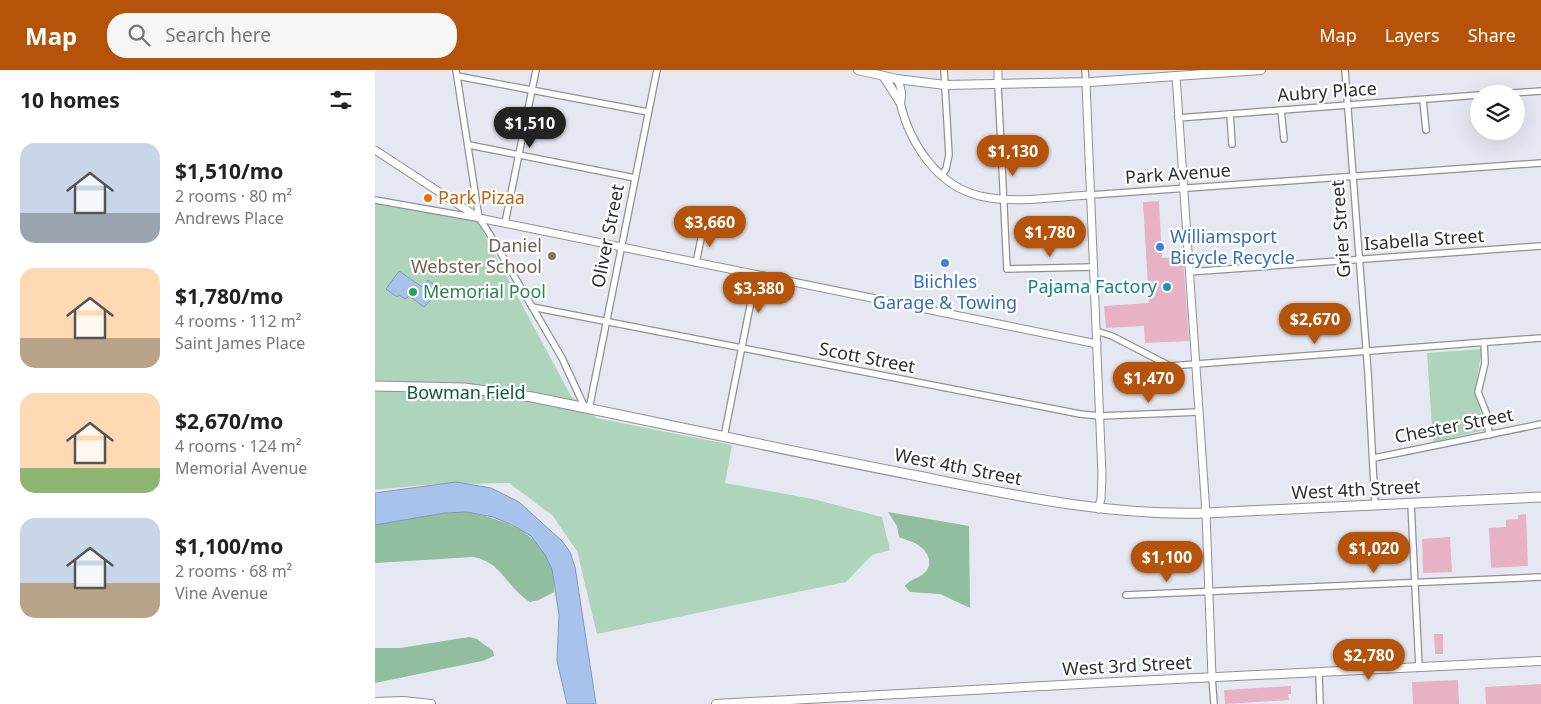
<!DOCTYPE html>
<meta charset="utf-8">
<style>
:root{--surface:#fff;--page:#f6f6f6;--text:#222;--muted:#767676;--accent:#b45309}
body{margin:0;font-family:"Noto Sans",sans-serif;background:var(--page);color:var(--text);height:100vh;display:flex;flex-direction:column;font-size:19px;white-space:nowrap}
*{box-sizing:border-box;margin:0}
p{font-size:16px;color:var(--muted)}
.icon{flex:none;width:28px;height:28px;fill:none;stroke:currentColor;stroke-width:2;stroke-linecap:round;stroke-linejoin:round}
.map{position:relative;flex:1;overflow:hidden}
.panel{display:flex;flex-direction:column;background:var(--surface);width:375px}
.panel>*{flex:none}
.tools{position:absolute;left:1095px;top:15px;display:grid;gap:10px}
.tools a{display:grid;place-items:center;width:55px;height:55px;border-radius:50%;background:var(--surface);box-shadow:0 5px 20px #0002;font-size:25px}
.price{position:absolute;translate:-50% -42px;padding:0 11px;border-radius:18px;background:var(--accent);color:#fff;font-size:16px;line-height:32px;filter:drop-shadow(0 1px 2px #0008)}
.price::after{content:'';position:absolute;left:50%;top:30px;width:15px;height:11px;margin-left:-8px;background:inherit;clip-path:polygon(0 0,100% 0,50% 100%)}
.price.selected{background:#222;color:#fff}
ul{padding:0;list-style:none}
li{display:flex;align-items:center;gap:15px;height:125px;padding:0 20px}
li span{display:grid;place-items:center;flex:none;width:140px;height:100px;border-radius:15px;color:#555}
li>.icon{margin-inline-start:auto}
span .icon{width:60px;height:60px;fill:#fffc;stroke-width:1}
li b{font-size:21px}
h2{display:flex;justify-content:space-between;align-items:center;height:60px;padding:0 20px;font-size:21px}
header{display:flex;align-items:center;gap:30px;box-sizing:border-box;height:70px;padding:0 25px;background:var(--accent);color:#fff}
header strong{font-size:24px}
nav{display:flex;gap:28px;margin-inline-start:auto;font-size:18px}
.search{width:350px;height:45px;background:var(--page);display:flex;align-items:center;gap:12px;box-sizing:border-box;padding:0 18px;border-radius:20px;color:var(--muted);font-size:19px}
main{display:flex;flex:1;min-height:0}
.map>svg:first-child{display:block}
.green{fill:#aed5bb}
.forest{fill:#90be9f}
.water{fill:#a7c3ec;stroke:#8397b4}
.building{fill:#e7b2c6}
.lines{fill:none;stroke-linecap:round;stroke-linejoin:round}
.minor-casing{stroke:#8e9098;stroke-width:8}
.tertiary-casing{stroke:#8e9098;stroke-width:9}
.secondary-casing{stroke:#8e9098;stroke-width:10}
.primary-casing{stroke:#8e9098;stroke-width:11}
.minor{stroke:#fff;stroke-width:5.5}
.tertiary{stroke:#fff;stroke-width:7}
.secondary{stroke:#fff;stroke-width:8}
.primary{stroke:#fff;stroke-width:9}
.food-dot{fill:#e8710a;stroke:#fff;stroke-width:2}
.shop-dot{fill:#3f7fe0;stroke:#fff;stroke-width:2}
.education-dot{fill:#8d6e63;stroke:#fff;stroke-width:2}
.culture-dot{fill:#0f9aa8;stroke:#fff;stroke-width:2}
.leisure-dot{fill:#2e9e5b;stroke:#fff;stroke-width:2}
.labels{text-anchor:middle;stroke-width:4.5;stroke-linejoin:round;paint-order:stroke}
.street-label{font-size:18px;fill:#2e2f33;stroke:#fff}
.food-label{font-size:18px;fill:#c56008;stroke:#fff;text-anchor:start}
.shop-label{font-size:18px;fill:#366cbe;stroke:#fff;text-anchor:start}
.education-label{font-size:18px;fill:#785e54;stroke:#fff;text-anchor:end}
.culture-label{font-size:18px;fill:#0d838f;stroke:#fff;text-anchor:end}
.leisure-label{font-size:18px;fill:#27864d;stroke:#fff;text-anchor:start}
.park-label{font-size:18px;fill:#0d5a33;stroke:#fff}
</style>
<header>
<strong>Map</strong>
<div class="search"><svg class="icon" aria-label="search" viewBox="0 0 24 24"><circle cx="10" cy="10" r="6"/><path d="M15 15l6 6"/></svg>Search here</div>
<nav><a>Map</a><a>Layers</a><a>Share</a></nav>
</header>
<main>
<section class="panel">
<h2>10 homes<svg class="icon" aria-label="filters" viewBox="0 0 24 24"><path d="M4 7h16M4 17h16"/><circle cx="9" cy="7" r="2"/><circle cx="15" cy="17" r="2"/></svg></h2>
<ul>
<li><span style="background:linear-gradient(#c9d6e8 70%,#9aa5b1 0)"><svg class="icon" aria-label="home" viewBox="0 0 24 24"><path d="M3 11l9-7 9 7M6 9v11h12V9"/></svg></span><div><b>$1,510/mo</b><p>2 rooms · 80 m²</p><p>Andrews Place</p></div></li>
<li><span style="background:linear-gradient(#ffd9b3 70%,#b9a48a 0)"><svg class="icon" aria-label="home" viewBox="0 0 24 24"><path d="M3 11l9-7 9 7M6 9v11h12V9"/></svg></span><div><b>$1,780/mo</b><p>4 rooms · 112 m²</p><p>Saint James Place</p></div></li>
<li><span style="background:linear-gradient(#ffd9b3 75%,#8fb573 0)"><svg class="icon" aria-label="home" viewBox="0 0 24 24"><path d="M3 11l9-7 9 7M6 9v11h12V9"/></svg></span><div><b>$2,670/mo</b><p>4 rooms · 124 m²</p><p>Memorial Avenue</p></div></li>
<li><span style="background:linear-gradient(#c9d6e8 65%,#b9a48a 0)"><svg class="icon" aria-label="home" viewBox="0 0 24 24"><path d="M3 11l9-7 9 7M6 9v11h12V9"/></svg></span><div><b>$1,100/mo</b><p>2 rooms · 68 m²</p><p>Vine Avenue</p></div></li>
</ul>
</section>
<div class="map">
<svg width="1166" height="634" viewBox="0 0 1166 634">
<rect width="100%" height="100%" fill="#e6e8f1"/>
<g class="green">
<path d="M0,132l102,19 94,175 25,22 136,27 -7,38 88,16 69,18 8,33 -18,5 -26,27 -249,52 -20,-83 -25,-36 -43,-32 -85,2 -49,5z"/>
<path d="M1107,279l-7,40 10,41 -52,12 -6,-89z"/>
</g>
<g class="forest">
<path d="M92,442c35,7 72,19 85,56 2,7 2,17 2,24l-15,8 -9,2c-24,-15 -28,-40 -57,-45l-98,6v-38l69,-12z"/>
<path d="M513,442l81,14 1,82 -30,-14 -30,-2 -5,-6c5,-7 11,-7 17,-11 13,-9 7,-23 -4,-30 -5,-4 -13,-5 -19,-8l-2,-11z"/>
<path d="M94,567l8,2 16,12 1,5 -12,5 -107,22v-35h25z"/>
</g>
<g class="water">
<path d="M24,201l23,16 6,-7 10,8 -6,8 2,1 -10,10 -15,-11 -4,3 -6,-4 -2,2 -11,-8z"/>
<path d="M81,412l35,6 28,14 43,39 8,11 5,15 21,137h-29l-10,-43 2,-46 -7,-46 -7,-14 -14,-19 -19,-11 -19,-8 -26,-5 -23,1 -69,12v-32z"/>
</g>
<g class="building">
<path d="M784,131l3,57 21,-1 6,84 -44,2 -1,-17 -38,2 -2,-22 45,-3 -6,-101z"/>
<path d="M1151,444l2,52 -37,2 -2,-40 17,-1v-7l12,-1v-4z"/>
<path d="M1075,467l2,35 -29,1 -1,-34z"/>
<path d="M1059,564h9v20h-8z"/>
<path d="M1083,610l1,24h-46l-1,-22z"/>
<path d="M1166,614v20h-55l-1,-17z"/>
<path d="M916,616v8h-3l1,6 -64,4 -1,-14z"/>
</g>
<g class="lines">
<defs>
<g id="minor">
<path d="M81,0l23,148 10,15 73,125 23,50"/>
<path d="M710,0l1,13"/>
<path d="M970,0l23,303 7,132"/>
<path d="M82,6l191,36"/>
<path d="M623,15l9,184 86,-2"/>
<path d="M1124,24l42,-3"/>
<path d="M1048,30l3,30"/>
<path d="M906,40l3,29"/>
<path d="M855,44l2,30"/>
<path d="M803,48l301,-23"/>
<path d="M94,75l166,33"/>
<path d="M567,105l4,-6 3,-14 -5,-85"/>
<path d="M715,125l451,-32"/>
<path d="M0,130l102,18"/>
<path d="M130,153l31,-153"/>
<path d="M321,193l7,-34"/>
<path d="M814,202l352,-26"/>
<path d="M157,237l548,107 20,2 99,-4"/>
<path d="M721,261l16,5 58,30 371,-28"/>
<path d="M1109,272l1,21 -7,29 9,23 2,20"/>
<path d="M214,339l68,-339"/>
<path d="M349,367l32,-161"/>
<path d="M999,388l167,-34"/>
<path d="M1036,434l8,163"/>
<path d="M751,525l415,-18"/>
<path d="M944,602l1,32"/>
<path d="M837,607l2,27"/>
</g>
<g id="tertiary">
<path d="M801,6l30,437 6,164"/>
<path d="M522,9c3,6 7,16 3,23 9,40 37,84 80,94 34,8 74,1 110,-1"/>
<path d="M711,13l16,392 -1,24 -3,10"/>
<path d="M623,15v-15"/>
<path d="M0,80l104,68 618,126"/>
</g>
<g id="secondary">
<path d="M483,0l39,9 48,6 146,-3 170,-12"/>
<path d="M509,7l16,25"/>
<path d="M0,632l28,-1 28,3"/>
<path d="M341,634l400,-22 425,-21"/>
</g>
<path id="primary" d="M0,316l89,2 68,9c129,26 257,54 386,79 95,19 190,40 288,37l335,-16"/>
</defs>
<use href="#minor" class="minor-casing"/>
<use href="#tertiary" class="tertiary-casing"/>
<use href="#secondary" class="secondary-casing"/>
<use href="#primary" class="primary-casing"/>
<use href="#minor" class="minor"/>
<use href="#tertiary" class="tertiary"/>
<use href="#secondary" class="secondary"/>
<use href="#primary" class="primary"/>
</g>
<circle class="food-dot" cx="53" cy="128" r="5"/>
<g class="shop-dot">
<circle cx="785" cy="177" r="5"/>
<circle cx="570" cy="193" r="5"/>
</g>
<circle class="education-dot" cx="177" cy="186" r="5"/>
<circle class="culture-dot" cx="792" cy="217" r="5"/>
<circle class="leisure-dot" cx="38" cy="222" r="5"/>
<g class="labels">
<g class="street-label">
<text transform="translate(952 22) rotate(-4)" y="6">Aubry Place</text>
<text transform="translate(803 104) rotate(-4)" y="6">Park Avenue</text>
<text transform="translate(966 159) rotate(-94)" y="6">Grier Street</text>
<text transform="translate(233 166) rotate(-79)" y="6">Oliver Street</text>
<text transform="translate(1049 170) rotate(-4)" y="6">Isabella Street</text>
<text transform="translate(492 288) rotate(11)" y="6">Scott Street</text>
<text transform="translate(1079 356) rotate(-11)" y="6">Chester Street</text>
<text transform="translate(583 397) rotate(11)" y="6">West 4th Street</text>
<text transform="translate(981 420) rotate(-3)" y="6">West 4th Street</text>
<text transform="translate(752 596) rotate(-3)" y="6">West 3rd Street</text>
</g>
<g class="food-label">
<text x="63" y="134">Park Pizaa</text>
</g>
<g class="shop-label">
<text x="795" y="173">Williamsport<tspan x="795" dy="21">Bicycle Recycle</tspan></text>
<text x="570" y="218" text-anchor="middle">Biichles<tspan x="570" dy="21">Garage &amp; Towing</tspan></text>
</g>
<g class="education-label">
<text x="167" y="182">Daniel<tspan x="167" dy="21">Webster School</tspan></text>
</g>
<g class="culture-label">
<text x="782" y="223">Pajama Factory</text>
</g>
<g class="leisure-label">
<text x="48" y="228">Memorial Pool</text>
</g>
<g class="park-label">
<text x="91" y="329">Bowman Field</text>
</g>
</g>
</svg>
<div class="tools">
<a><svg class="icon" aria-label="layers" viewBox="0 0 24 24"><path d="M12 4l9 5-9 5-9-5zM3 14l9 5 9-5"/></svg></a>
</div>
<b class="price selected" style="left:155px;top:79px">$1,510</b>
<b class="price" style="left:638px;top:107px">$1,130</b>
<b class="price" style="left:335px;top:178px">$3,660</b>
<b class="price" style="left:675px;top:188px">$1,780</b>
<b class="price" style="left:384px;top:244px">$3,380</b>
<b class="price" style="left:940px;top:275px">$2,670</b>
<b class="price" style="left:774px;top:334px">$1,470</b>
<b class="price" style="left:999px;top:504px">$1,020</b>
<b class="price" style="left:792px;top:513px">$1,100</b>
<b class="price" style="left:994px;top:611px">$2,780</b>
</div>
</main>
